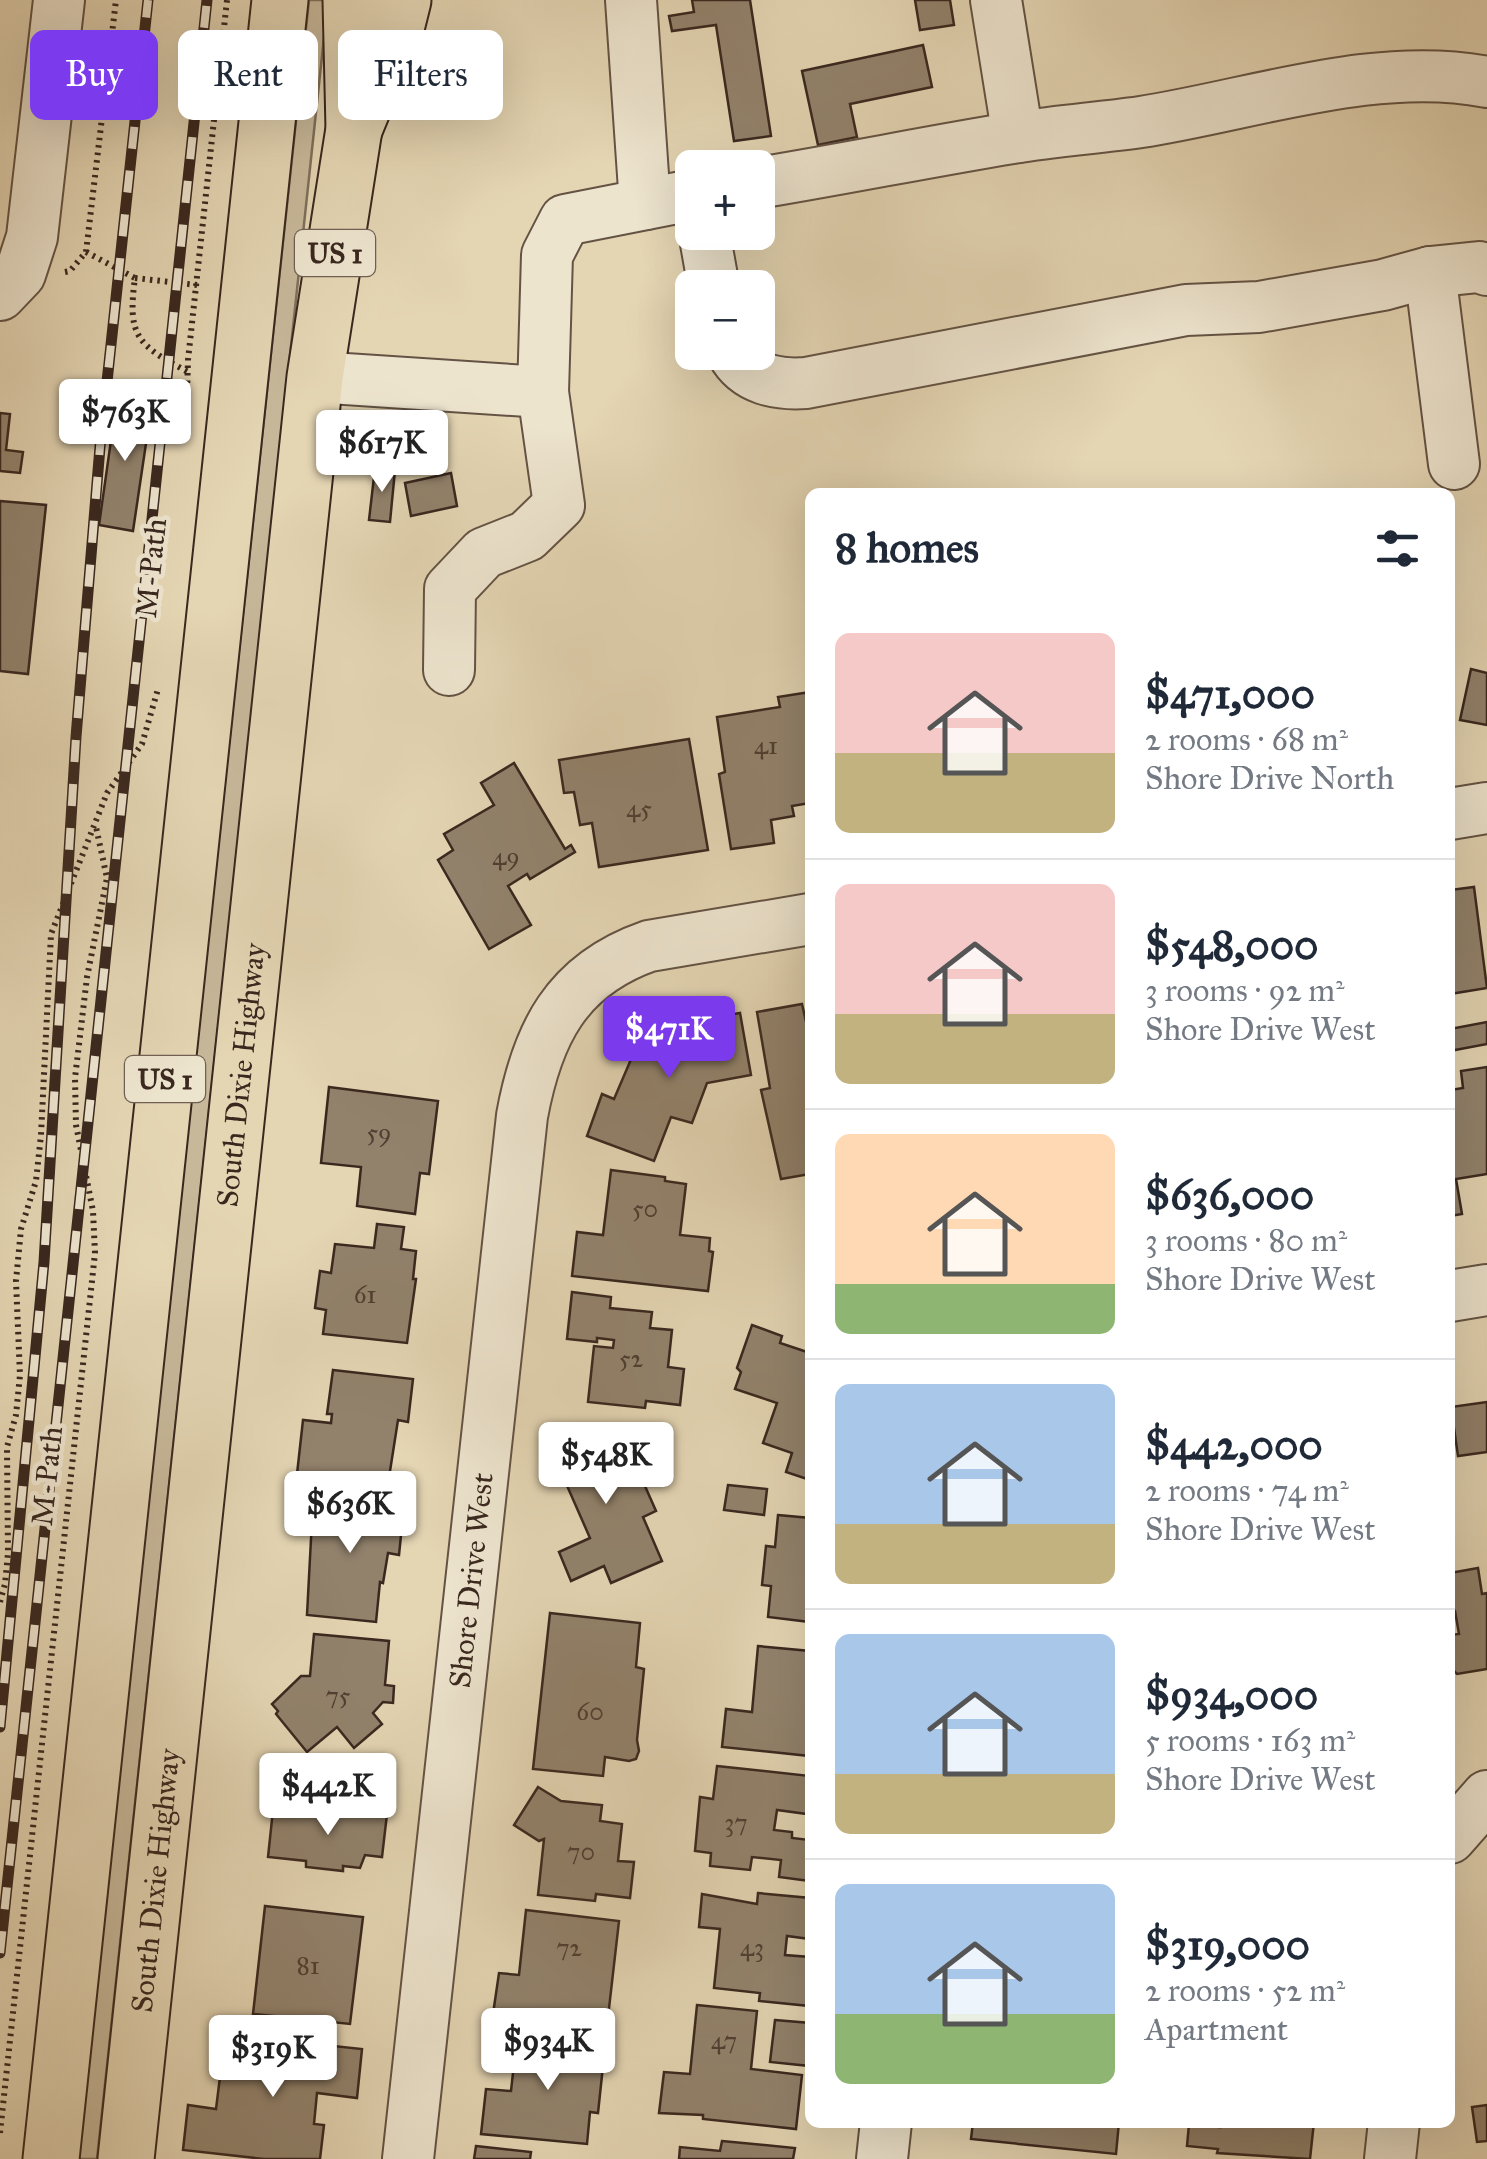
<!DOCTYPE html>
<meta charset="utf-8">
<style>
:root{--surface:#fff;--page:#f2f2f3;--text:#1f2937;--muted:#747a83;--line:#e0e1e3;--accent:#7c3aed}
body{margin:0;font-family:"IM FELL Great Primer",serif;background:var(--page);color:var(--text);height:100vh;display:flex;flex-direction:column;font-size:38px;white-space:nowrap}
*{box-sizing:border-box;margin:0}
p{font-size:32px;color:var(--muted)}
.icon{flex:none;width:55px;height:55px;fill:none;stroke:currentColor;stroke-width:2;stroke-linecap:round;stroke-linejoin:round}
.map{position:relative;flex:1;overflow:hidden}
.side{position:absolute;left:805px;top:488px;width:650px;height:1640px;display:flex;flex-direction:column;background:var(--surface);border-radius:15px;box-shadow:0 10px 40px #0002}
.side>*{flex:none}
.hud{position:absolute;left:30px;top:30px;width:625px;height:90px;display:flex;gap:20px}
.controls{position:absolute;left:675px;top:150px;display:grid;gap:20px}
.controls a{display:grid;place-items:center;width:100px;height:100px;border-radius:15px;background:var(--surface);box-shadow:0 10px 40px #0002;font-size:50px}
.price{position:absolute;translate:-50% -85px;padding:0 22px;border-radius:10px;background:#fff;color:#222;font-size:32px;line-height:65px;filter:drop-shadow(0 2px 5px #0008)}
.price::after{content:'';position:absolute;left:50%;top:60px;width:30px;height:22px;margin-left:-15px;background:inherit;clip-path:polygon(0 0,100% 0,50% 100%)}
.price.current{background:var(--accent);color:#fff}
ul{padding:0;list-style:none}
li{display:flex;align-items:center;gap:30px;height:250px;padding:0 30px}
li+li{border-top:2px solid var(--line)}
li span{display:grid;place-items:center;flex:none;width:280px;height:200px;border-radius:15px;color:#555}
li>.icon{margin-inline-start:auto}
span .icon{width:120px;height:120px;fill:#fffc;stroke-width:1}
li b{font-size:42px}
h2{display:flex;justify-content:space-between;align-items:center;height:120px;padding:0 30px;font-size:42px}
.chip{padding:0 35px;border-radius:15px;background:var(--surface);box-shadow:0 10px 40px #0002;font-size:35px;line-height:90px}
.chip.current{background:var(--accent);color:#fff}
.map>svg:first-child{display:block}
.green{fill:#c7b89a;stroke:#80705c;stroke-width:2.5}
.building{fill:#92826c;stroke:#3a281f;stroke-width:2.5}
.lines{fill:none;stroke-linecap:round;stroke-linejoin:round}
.minor-casing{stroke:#645344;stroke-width:54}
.major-casing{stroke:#3a281f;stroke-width:59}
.highway-casing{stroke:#3a281f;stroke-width:59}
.path{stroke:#3a281f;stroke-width:6;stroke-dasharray:2.5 5;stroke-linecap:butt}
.minor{stroke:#ede4ce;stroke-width:50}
.major{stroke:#e4d5b3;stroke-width:55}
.highway{stroke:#e4d5b3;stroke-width:55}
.rail-casing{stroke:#3a281f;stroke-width:11}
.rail{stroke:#ede4ce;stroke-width:8;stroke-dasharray:22;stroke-linecap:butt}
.labels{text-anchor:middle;stroke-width:9;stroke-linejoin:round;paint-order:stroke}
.number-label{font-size:25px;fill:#503e32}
.shield{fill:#ede4ce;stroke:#706054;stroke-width:2.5}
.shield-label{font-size:28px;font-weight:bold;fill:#3a281f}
.street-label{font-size:30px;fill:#3a281f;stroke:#ede4ce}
</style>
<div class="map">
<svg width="1487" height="2159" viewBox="0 0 1487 2159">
<rect width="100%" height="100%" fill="#e4d5b3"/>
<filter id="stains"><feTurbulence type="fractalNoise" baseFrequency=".002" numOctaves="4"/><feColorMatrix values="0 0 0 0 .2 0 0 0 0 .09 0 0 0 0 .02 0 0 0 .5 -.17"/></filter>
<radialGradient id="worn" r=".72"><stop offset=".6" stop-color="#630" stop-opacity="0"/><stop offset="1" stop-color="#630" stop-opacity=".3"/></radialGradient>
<path class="green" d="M309,0h19l-231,2159h-20z"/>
<g class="building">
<path d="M692,0h58l21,136 -37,5 -18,-116 -44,6 -3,-15 25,-4z"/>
<path d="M915,0h35l4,25 -34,5z"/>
<path d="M923,45l9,42 -82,17 7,33 -39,8 -16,-74z"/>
<path d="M117,398l35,5 -19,128 -34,-6z"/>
<path d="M0,413l10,1 -4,36 17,2 -3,21 -20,-2z"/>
<path d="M375,468l20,2 -5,52 -21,-2z"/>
<path d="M451,473l6,33 -46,10 -6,-33z"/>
<path d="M0,501l46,4 -18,169 -28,-3z"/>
<path d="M1471,669l16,4v52l-27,-5z"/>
<path d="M810,692v111l-18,3 2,10 -23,4 3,23 -43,6 -12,-75 6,-2 -8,-55 63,-10 -2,-10z"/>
<path d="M689,739l19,111 -109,17 -7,-44 -12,2 -6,-33 -10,1 -5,-33z"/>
<path d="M514,763l51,86 6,-4 4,7 -45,27 -3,-5 -19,12 23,39 -42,24 -51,-89 15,-10 -9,-16 50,-29 -13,-22z"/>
<path d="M1474,887l13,101 -37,6v-104z"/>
<path d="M802,1004l8,35v135l-29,5 -20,-89 9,-2 -13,-76z"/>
<path d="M740,1013l11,62 -44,8 -15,40 -21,-6 -17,44 -67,-25 15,-42 12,5 30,-70z"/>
<path d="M1487,1022v22l-37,7v-22z"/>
<path d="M1487,1067v107l-31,5 6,35 -12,2v-126l13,-2 -2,-17z"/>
<path d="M329,1087l109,14 -9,73 -9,-1 -5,41 -58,-8 4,-39 -40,-4z"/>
<path d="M611,1170l54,7v4l21,3 -6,51 30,3 -1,13 4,1 -5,39 -136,-15 5,-44 26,3z"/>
<path d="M377,1224l27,3 -3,22 15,2 -3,28h3l-9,64 -84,-9 3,-24 -11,-2 5,-37 11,2 4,-29 39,4z"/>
<path d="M572,1292l39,5 -1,11 42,4 -2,16 22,2 -4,37 16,2 -4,36 -34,-4 -1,7 -57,-6 6,-56 19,2 1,-8 -17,-2v4l-30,-3z"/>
<path d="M752,1325l30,11 -2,7 30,10v127l-24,-8 6,-19 -29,-10 14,-40 -42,-14 6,-17 -4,-4z"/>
<path d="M333,1370l80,9 -5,43 -10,-2 -10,64 -91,-10 6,-54 28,3 1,-9h-5z"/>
<path d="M1487,1402v50l-29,4 -7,-49z"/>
<path d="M601,1424l11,23 13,-6 31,70 -13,6 19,44 -51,22 -7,-17 -33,15 -12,-29 31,-14 -40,-91z"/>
<path d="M728,1485l39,4 -3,26 -40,-5z"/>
<path d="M309,1496l95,10 -5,49 -11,-2 -5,30 -3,-1 -4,40 -69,-7 5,-95 -6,-1z"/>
<path d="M778,1515l32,3v104l-42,-5 3,-31 -9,-1 4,-39 9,1z"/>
<path d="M1478,1568l4,26 5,-1v76l-30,5 -7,-7v-32l9,-1 -4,-23h-5v-38z"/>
<path d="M550,1613l90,10 -4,44 8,2 -7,71 2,11 -3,8 -7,2 -24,-4 -2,19 -70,-7z"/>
<path d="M314,1634l75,7 -4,44 9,1 -1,17 -10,-1 -10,11 9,11 -28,24 -17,-21 -30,25 -31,-38 2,-3 -6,-7 29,-28h9z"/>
<path d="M758,1646l52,5v105l-88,-9 4,-38 26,3z"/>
<path d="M717,1766l93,10 -3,38 -30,-4 -3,20 18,2v6l18,2v41l-31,-4 2,-17 -29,-3 -2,13 -40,-4 1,-13 -16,-2 5,-54 13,2z"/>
<path d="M538,1787l23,14 41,4 -2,16 22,3 -4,37 16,1 -4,36 -34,-4 -1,7 -57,-6 6,-56 -5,2 -25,-16z"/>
<path d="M337,1809l50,5 -5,43 -17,-2 -5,13 -17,-2v5l-37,-4v-6l-38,-4 5,-47 63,7z"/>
<path d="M758,1893l52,5v41l-23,-3 -2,19 25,2v49l-51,-5 1,-8 -46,-5 6,-59 -21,-2 3,-33 55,10z"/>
<path d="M265,1906l98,11 -13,107 -97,-10z"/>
<path d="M526,1910l93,11 -12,105 -114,-12 6,-41 20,2z"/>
<path d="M697,2005l60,6 -6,58 51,6 -6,54 -93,-10v-4l-44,-2 5,-41 26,2z"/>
<path d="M775,2020l35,3v43l-40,-4z"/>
<path d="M241,2036l121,13 -5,49 -40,-5 -3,31 10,1 -4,34h-56l-81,-9 5,-45 28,4 5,-40 17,2z"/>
<path d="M517,2037l88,10 -7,66 -8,-1 -3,32 -106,-10 5,-45 25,2z"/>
<path d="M1487,2105v36l-10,1 -5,-35z"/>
<path d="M973,2122h146l-3,32 -145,-15z"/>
<path d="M1220,2122h94l-4,37 -93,-6 1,-4 -31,-3 2,-22 31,3z"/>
<path d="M722,2141l73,7 -2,11h-114l1,-12 40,4z"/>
<path d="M476,2146l55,6 -1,7h-56z"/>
</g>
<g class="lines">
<defs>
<g id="minor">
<path d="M631,0l14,204"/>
<path d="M996,0l22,137"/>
<path d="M758,183c85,-14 169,-31 254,-45 43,-7 86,-10 129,-16 110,-17 235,-62 346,-40"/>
<path d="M704,232l10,56"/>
<path d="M1430,272l24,192"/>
<path d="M0,295l20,-21 12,-37 27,-237"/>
<path d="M732,352c15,28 46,33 74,31l380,-73 73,-3 124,-22 47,-13 49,-5 8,3"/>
<path d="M315,377l228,15 4,-137 18,-35 127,-25"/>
<path d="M449,670l1,-81 34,-36 43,-17 32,-31 -16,-113"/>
<path d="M1450,814l37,-6"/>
<path d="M1450,1296l37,-6"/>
<path d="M1450,1838l37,-42"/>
<path id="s1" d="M408,2159l114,-1043c15,-82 44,-141 127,-170l161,-27"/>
<path d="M882,2159l4,-37"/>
<path d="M1390,2159l4,-37"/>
</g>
<path id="major" d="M354,129l43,-105 6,-24"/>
<g id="highway">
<path d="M51,2159l229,-2159"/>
<path id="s2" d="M126,2159l189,-1782 39,-248 -3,-129"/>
</g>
</defs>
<use href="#minor" class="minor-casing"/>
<use href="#major" class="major-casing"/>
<use href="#highway" class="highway-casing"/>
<g class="path">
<path d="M86,252l49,26c-8,58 2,67 53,94"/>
<path d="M65,272l5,-1 16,-19 30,-252"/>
<path d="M135,278l62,7"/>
<path d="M186,428l2,-68 39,-360"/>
<path d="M0,1602l5,-18 3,-31 -1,-106 9,-32 4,-40 -4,-94 5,-52 15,-48 5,-46 10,-201 56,-141 35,-49 16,-55"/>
<path d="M0,2133l95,-880 -2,-42 -17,-86 -1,-47 12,-101 20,-99 -11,-51"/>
</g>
<use href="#minor" class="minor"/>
<use href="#major" class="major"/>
<use href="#highway" class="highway"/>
<defs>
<g id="rail">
<path d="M0,1727l44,-465 32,-525 24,-290 48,-447"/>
<path d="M0,1953l207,-1953"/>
</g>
</defs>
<use href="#rail" class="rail-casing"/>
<use href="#rail" class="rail"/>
</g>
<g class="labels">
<g class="number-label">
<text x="766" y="754">41</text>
<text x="639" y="817">45</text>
<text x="506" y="865">49</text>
<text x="379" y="1141">59</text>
<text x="645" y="1217">50</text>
<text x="365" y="1303">61</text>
<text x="631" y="1367">52</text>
<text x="338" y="1704">75</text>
<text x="590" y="1720">60</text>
<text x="736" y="1831">37</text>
<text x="581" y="1860">70</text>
<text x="569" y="1956">72</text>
<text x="752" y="1956">43</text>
<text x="308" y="1974">81</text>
<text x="724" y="2049">47</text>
</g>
<g class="shield">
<rect x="295" y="230" width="80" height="46" rx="8"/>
<rect x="125" y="1056" width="80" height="46" rx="8"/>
</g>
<g class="shield-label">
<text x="335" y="263">US 1</text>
<text x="165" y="1089">US 1</text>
</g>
<g class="street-label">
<text transform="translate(151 568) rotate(-84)" y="10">M-Path</text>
<text dy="10" stroke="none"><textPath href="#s2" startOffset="1090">South Dixie Highway</textPath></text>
<text transform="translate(47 1476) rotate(-84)" y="10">M-Path</text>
<text dy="10" stroke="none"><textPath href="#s1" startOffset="582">Shore Drive West</textPath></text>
<text dy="10" stroke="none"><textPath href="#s2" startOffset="280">South Dixie Highway</textPath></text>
</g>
</g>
<rect width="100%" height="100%" filter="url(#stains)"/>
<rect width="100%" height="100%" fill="url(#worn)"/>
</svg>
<div class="controls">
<a>+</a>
<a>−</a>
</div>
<b class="price" style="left:125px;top:464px">$763K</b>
<b class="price" style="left:382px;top:495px">$617K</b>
<b class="price current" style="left:669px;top:1081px">$471K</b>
<b class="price" style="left:606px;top:1507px">$548K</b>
<b class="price" style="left:350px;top:1556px">$636K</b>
<b class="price" style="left:328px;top:1838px">$442K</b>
<b class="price" style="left:548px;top:2093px">$934K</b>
<b class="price" style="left:273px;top:2100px">$319K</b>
<div class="hud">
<a class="chip current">Buy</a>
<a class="chip">Rent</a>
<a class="chip">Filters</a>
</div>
<section class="side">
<h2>8 homes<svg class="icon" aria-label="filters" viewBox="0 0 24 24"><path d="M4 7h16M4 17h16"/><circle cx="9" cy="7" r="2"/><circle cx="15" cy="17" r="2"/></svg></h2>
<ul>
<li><span style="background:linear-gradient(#f6c9c9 60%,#c2b280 0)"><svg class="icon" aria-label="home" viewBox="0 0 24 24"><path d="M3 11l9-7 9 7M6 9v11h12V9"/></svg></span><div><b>$471,000</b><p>2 rooms · 68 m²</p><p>Shore Drive North</p></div></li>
<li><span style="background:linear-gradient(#f6c9c9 65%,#c2b280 0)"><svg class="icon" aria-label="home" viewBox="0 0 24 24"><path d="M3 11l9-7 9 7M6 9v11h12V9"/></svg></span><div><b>$548,000</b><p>3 rooms · 92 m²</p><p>Shore Drive West</p></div></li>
<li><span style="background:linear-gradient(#ffd9b3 75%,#8fb573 0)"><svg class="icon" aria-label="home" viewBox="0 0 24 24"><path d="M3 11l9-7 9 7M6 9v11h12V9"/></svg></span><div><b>$636,000</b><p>3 rooms · 80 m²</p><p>Shore Drive West</p></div></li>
<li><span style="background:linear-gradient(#a9c7e8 70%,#c2b280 0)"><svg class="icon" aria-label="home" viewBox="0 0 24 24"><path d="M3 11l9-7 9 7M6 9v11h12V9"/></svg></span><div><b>$442,000</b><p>2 rooms · 74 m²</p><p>Shore Drive West</p></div></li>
<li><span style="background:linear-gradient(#a9c7e8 70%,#c2b280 0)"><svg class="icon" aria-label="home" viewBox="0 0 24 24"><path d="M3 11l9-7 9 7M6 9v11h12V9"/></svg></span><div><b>$934,000</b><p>5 rooms · 163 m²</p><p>Shore Drive West</p></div></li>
<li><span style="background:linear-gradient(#a9c7e8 65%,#8fb573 0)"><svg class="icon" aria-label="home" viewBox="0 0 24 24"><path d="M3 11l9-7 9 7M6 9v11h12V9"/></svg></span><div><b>$319,000</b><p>2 rooms · 52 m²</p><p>Apartment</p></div></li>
</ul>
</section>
</div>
